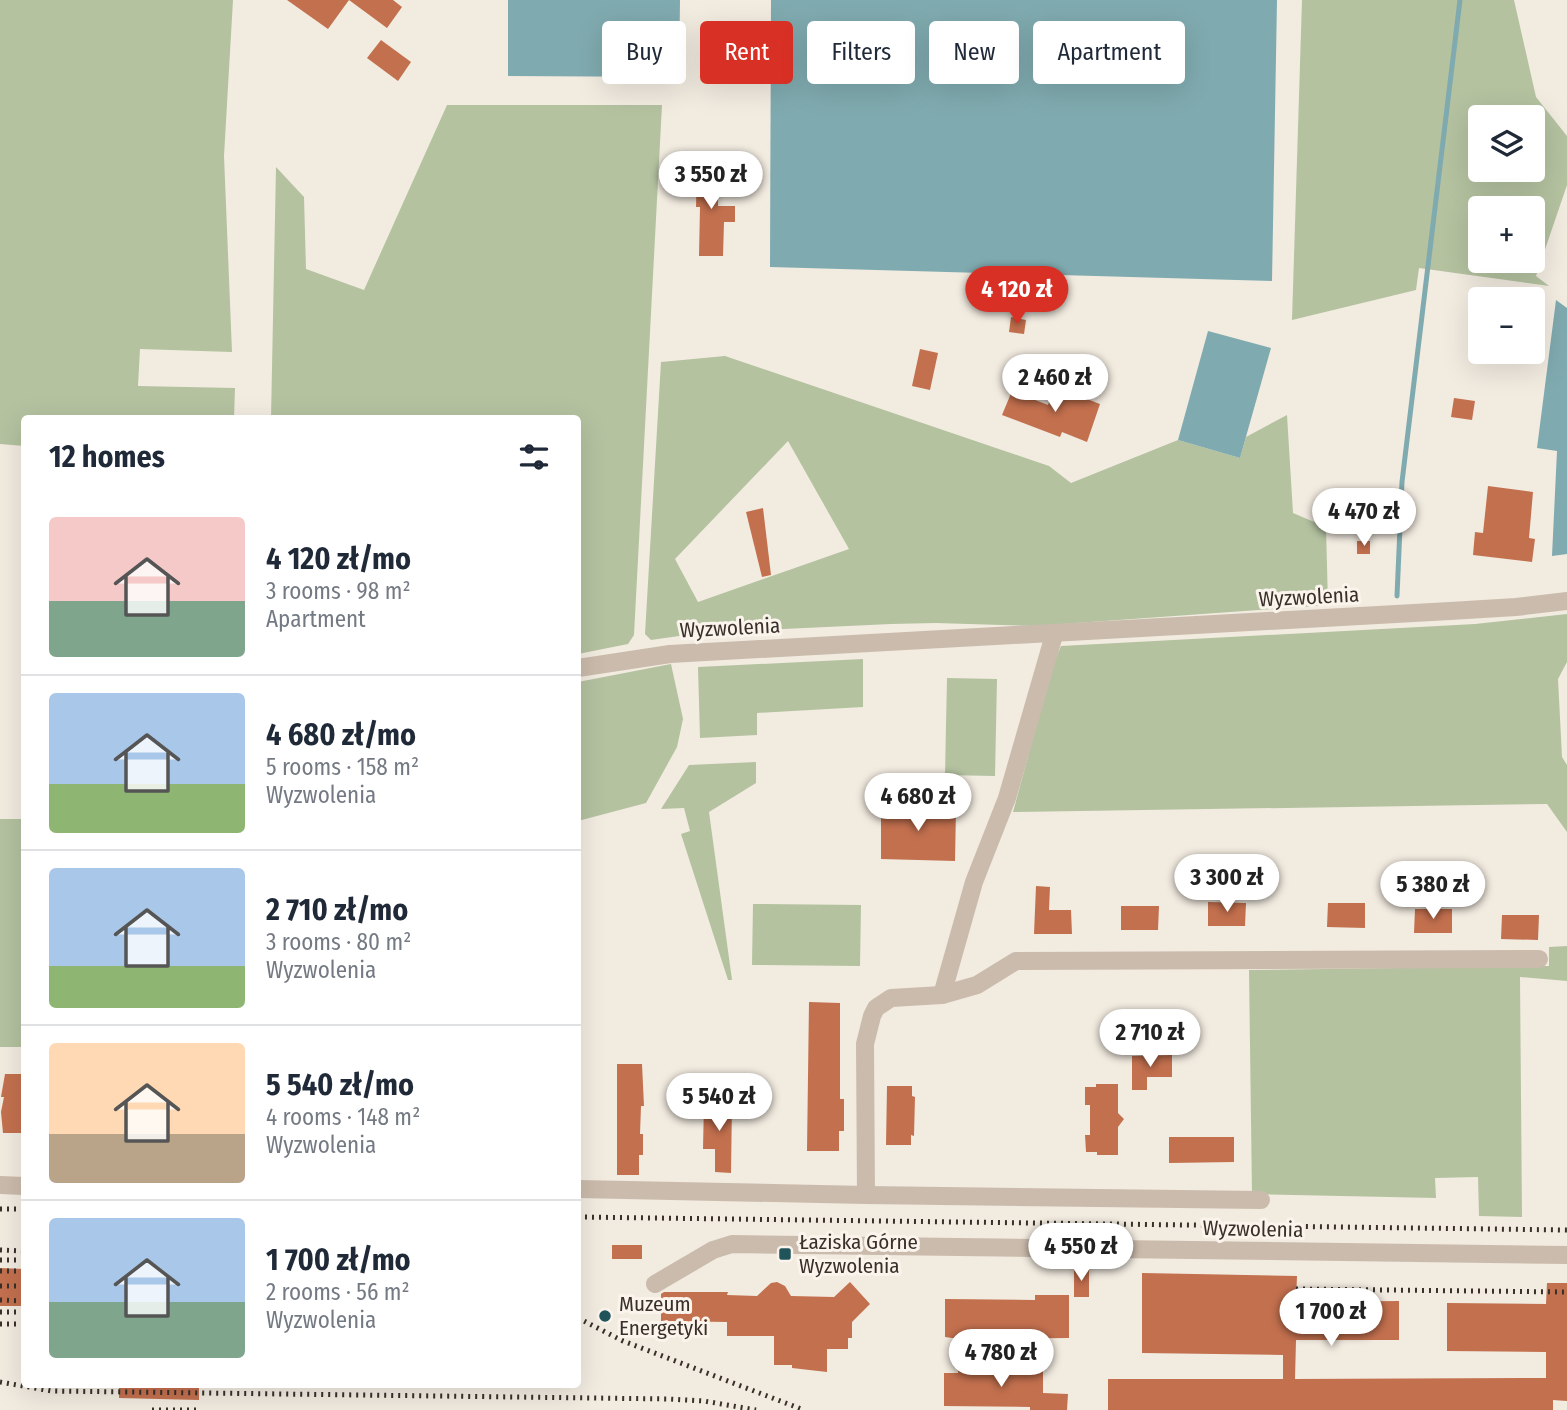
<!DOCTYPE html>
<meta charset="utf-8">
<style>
:root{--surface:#fff;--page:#f6f6f7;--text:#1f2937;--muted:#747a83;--line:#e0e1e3;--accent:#d93025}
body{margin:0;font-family:"Fira Sans Condensed",sans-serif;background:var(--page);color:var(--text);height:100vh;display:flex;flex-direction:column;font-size:26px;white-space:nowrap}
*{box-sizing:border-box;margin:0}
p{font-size:23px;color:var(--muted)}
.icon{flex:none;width:38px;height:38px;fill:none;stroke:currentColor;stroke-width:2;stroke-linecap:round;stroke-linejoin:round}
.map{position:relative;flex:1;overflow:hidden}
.panel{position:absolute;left:21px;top:415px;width:560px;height:973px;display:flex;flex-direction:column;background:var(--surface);border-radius:7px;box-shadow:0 7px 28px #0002}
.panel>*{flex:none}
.banner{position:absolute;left:602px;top:21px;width:665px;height:63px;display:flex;gap:14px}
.fabs{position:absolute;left:1468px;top:105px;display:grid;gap:14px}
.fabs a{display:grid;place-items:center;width:77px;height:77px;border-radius:7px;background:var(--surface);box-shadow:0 7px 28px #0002;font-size:35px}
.price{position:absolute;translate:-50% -60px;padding:0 16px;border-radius:24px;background:#fff;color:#222;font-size:23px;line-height:46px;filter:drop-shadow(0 2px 4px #0008)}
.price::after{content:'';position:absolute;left:50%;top:42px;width:21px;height:16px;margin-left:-10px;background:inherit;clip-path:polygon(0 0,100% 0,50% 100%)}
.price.on{background:var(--accent);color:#fff}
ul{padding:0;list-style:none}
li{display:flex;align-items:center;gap:21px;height:175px;padding:0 28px}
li+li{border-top:2px solid var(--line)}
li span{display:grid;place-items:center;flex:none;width:196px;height:140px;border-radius:7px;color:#555}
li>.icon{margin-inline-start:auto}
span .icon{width:84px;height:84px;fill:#fffc;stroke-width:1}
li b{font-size:30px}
h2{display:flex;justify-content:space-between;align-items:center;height:84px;padding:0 28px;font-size:30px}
.tag{padding:0 24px;border-radius:7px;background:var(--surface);box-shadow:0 7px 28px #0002;font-size:24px;line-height:63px}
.tag.on{background:var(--accent);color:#fff}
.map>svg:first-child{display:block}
.green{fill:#b4c2a0;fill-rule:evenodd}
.water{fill:#7faaaf}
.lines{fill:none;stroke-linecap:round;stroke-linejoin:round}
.stream{stroke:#7faaaf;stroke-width:5}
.building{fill:#c3704e}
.minor{stroke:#cbbbac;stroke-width:18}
.rail{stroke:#39302a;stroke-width:5;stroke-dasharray:2 5;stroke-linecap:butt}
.poi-dot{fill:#21535a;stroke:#faf4ec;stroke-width:2.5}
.labels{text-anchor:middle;stroke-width:6;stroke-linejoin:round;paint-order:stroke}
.street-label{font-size:21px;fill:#39302a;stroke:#faf4ec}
.poi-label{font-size:21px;fill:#39302a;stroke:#faf4ec;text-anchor:start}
</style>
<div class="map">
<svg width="1567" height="1410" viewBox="0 0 1567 1410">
<rect width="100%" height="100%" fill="#f2ebe0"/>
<g class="green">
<path d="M0,0h233l-9,156 8,196 -92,-3 -2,37 97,2 -1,30h-210v28l-24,-2z"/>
<path d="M1302,0h212l22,97 31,39v49l-31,91 13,10 -130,-18 -3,22 -124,30zM1480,117h53v53h-53zM1480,208h53v53h-53z"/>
<path d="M447,105h215l-28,530 -6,9 -50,10v-236h-307l5,-251 28,30 2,72 58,21z"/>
<path d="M725,356l324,110 22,17 107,-43 62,18 6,-21 41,-22 6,98 33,14 2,78 -293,21 -99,-3 -45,1 -191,9 -49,7 -6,-6 16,-272zM788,441l61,108 -151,53 -23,-43z"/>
<path d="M1567,614v48l-9,17 4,78 5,8v67l-20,-28 -534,8 40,-148 8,-18 414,-22z"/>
<path d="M863,659v48l-106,6v22l-57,3 -2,-71z"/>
<path d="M671,664l12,55 -6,28 -31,56 -68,18v-139z"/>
<path d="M947,678l50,1 -2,97 -50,-1z"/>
<path d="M756,762v21l-47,29 23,168h-4l-47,-146 9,-3 -6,-23 -23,1 28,-44z"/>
<rect x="0" y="819" width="24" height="228"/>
<path d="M753,904l108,1 -1,61 -108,-1z"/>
<path d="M1567,946v35l-47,-4 2,240 -43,-1 -1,-39 -43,1 1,20 -184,-4 -3,-224 300,-4v-19z"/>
</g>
<g class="water">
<path d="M508,0h172l-1,77 -171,-1z"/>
<path d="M771,0h506l-5,281 -502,-14z"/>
<path d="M1556,300l11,8v246l-15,2 5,-105 -20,-3z"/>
<path d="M1208,331l63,17 -31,110 -62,-18z"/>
</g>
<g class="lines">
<path class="stream" d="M1397,596l5,-114 58,-482"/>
</g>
<g class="building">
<path d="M287,0h106l9,7 -15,21 -38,-28 -21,29z"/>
<path d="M381,40l30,22 -13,19 -31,-23z"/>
<path d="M697,163h21v43h17v16h-11l-1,34h-24l1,-49h-4z"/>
<path d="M1011,317l15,3 -2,14 -15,-2z"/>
<path d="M920,349l18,4 -8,37 -18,-4z"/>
<path d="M1012,391l36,14 3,-8 11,4 4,-10 34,13 -13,38 -25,-10 -2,5 -58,-22z"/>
<path d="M1454,398l21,3 -3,19 -21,-3z"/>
<path d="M1488,486l45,6 -4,46 6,1 -3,23 -59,-7 2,-23 8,1z"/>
<path d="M763,508l8,67 -9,2 -16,-65z"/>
<rect x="1357" y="541" width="13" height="13"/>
<path d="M881,806l75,2 -1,53 -74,-2z"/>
<path d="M1036,886l14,1 -1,23h22l1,24h-38z"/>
<path d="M1208,902l38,1 -1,23h-37z"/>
<path d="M1328,903h37v25l-38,-1z"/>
<path d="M1121,906h38l-1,24h-37z"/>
<path d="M1415,909h37v24h-38z"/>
<path d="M1502,915h37l-1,25 -37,-1z"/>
<path d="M809,1002l31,1v96h4v32h-5v20h-32z"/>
<path d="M1172,1055v22h-25v13h-15v-34z"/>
<path d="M617,1064h25l2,42h-3l-1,28h3v21h-4v20h-22z"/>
<path d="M5,1074h19v59h-21l-2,-21 3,-15h-3z"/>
<path d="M1096,1084h22v29l6,6 -6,8v28h-21v-3h-11l-1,-17h5v-30h-5v-18h11z"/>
<path d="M887,1086h25v10l3,1 -1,39 -3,-1v10h-25z"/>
<path d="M704,1102h28l-1,71 -16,-1v-23h-12z"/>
<path d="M1169,1137h65v25l-65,1z"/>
<rect x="612" y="1245" width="30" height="14"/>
<path d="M0,1268l24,1v37h-24z"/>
<path d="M1074,1269l15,1v27h-15z"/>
<path d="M1142,1273l155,3 -1,26 103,-1v39h-103l-1,39 251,-1v-26l-99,-1v-48l99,1 1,-21h20v118l-14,-1v10h-445v-31h175v-24l-141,-2z"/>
<path d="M777,1282l8,4 6,10 43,1 16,-15 20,22 -18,18v16h-4v11h-21v23l-35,-4v-3h-18v-29h-47v-14l-66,-1v-27l3,-2h64l-1,3 30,1 14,-13z"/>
<path d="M1035,1295h34v43l-110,1 -14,-2v-38l90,1z"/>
<path d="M1028,1365h15v28l25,1 -1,16h-37v-3l-86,-1v-33h14v-4l70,1z"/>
<path d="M119,1384h80v16l-80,-2z"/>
</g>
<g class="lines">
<g class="minor">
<path d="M1054,635l-47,163 -33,84 -32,113 35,-10 39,-24 523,-2"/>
<path d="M578,668l92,-14 780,-43 66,-4 51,-6"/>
<path d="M0,1185l24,1"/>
<path d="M578,1189l288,6 395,5"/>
<path d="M866,1195l-1,-151 7,-28 4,-8 15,-10 51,-3"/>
<path d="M655,1284l58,-34 19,-6 835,11"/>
</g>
<g class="rail">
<path d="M0,1209h24"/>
<path d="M578,1217l989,13"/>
<path d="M0,1250l24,1"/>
<path d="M0,1260h24"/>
<path d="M0,1271h24"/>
<path d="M0,1286h24"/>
<path d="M1296,1289l271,3"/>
<path d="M0,1300l24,1"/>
<path d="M0,1312h24"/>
<path d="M578,1318l45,23 181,69"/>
<path d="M0,1324h24"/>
<path d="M0,1382l52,9 617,8 35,2 52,9"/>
<path d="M152,1410h44"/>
</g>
</g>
<g class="poi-dot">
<rect x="778" y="1247" width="14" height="14" rx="3.5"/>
<circle cx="605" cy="1316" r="7"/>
</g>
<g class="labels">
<g class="street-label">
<text transform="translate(1309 597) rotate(-3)" y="7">Wyzwolenia</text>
<text transform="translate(730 628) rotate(-3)" y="7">Wyzwolenia</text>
<text transform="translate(1253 1229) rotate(1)" y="7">Wyzwolenia</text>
</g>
<g class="poi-label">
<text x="799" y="1249">Łaziska Górne<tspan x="799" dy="24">Wyzwolenia</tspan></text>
<text x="619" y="1311">Muzeum<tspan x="619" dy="24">Energetyki</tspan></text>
</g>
</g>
</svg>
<div class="fabs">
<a><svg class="icon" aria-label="layers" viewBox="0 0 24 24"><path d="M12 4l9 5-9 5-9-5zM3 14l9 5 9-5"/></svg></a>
<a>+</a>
<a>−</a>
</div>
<b class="price" style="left:711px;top:211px">3 550 zł</b>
<b class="price on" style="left:1017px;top:326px">4 120 zł</b>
<b class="price" style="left:1055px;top:414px">2 460 zł</b>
<b class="price" style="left:1364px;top:548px">4 470 zł</b>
<b class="price" style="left:918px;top:833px">4 680 zł</b>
<b class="price" style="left:1227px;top:914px">3 300 zł</b>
<b class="price" style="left:1433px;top:921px">5 380 zł</b>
<b class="price" style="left:1150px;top:1069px">2 710 zł</b>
<b class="price" style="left:719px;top:1133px">5 540 zł</b>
<b class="price" style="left:1081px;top:1283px">4 550 zł</b>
<b class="price" style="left:1331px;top:1348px">1 700 zł</b>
<b class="price" style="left:1001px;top:1389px">4 780 zł</b>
<div class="banner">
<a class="tag">Buy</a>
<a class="tag on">Rent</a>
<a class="tag">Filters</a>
<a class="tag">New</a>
<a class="tag">Apartment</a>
</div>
<section class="panel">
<h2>12 homes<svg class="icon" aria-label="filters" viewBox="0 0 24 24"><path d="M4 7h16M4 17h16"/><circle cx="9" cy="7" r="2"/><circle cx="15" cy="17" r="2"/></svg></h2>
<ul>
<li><span style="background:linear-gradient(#f6c9c9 60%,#7fa58c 0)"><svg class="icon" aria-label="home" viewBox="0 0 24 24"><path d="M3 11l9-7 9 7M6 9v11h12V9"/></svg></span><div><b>4 120 zł/mo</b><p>3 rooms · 98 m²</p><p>Apartment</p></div></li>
<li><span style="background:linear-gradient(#a9c7e8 65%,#8fb573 0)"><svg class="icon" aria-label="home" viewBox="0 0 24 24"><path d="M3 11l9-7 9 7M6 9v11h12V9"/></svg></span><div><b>4 680 zł/mo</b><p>5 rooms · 158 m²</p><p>Wyzwolenia</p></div></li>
<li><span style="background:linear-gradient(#a9c7e8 70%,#8fb573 0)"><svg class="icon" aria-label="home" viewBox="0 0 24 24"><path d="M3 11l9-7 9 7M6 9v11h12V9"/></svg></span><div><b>2 710 zł/mo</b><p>3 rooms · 80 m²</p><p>Wyzwolenia</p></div></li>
<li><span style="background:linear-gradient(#ffd9b3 65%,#b9a48a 0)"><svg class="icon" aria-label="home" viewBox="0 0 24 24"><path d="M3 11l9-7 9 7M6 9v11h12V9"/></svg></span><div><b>5 540 zł/mo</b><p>4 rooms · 148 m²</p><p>Wyzwolenia</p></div></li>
<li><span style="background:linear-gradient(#a9c7e8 60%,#7fa58c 0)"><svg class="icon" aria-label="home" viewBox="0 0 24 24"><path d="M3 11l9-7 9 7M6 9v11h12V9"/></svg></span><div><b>1 700 zł/mo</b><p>2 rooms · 56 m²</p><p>Wyzwolenia</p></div></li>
</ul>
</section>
</div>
